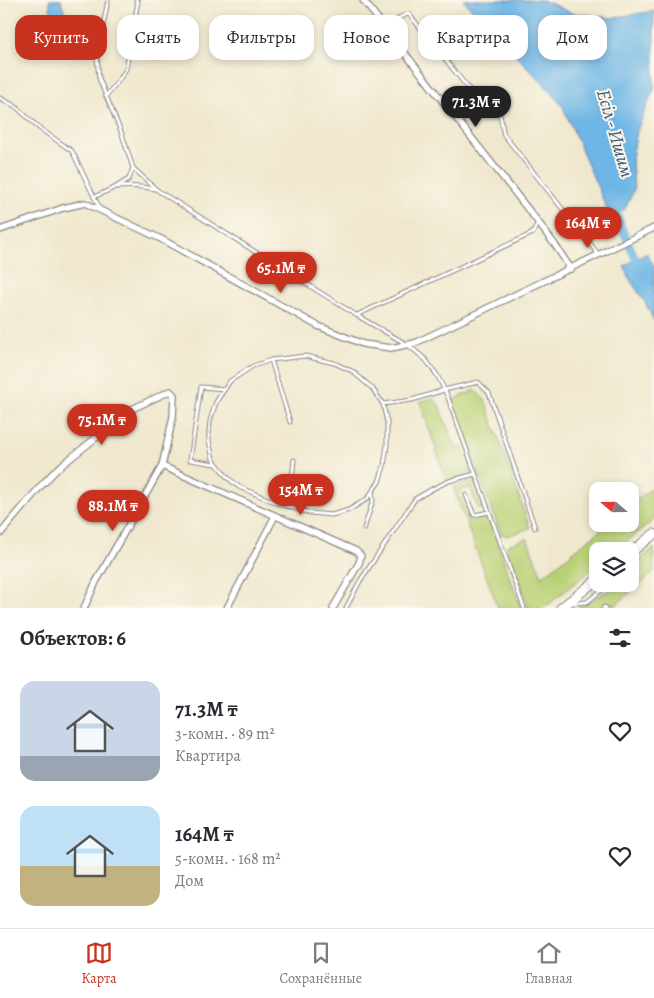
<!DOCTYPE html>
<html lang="ru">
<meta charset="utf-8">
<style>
:root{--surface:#fff;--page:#f7f7f7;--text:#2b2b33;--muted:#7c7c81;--line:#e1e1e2;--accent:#c8321e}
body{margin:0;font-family:Alegreya,serif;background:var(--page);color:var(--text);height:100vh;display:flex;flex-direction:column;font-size:19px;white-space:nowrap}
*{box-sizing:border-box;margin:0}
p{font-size:16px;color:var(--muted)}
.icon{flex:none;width:28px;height:28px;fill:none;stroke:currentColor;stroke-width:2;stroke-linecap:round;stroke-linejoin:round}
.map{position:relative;height:608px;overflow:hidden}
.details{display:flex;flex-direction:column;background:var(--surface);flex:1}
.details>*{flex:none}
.top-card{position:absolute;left:15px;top:15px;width:625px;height:45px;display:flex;gap:10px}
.needle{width:32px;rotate:290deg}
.buttons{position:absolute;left:589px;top:482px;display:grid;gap:10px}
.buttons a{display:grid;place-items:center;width:50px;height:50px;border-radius:10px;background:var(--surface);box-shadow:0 2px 8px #0003;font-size:25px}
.price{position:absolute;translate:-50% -42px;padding:0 11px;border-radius:18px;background:var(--accent);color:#fff;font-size:16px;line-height:32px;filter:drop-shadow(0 1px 2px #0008)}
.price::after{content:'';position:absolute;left:50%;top:30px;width:15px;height:11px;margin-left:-8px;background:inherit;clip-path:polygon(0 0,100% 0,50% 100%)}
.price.on{background:#222;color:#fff}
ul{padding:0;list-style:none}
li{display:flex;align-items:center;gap:15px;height:125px;padding:0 20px}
li span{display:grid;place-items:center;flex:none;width:140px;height:100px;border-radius:15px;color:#555}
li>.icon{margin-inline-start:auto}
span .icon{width:60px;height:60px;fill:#fffc;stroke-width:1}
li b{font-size:21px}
h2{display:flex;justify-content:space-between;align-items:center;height:60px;padding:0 20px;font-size:21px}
.chip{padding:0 18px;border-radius:15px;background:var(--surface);box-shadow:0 2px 8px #0003;font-size:18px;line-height:45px}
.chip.on{background:var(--accent);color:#fff}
.tab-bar{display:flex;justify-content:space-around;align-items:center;height:70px;border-top:1px solid var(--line);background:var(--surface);font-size:14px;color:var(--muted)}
.tab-bar a{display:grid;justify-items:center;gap:2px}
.tab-bar .on{color:var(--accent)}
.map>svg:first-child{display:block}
.green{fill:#b9d175;stroke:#6e7a58}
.water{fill:#6db6e5;stroke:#486c90}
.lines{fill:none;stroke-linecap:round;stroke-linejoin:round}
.canal{stroke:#6db6e5;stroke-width:8}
.lane-casing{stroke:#898584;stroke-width:5}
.street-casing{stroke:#898584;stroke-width:8}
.secondary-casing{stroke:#898584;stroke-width:11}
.lane{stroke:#fff;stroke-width:3}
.street{stroke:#fff;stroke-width:5.5}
.secondary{stroke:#fff;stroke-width:9}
.labels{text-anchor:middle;stroke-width:4;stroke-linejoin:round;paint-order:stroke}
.water-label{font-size:19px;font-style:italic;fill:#3c5676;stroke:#fbf7ec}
</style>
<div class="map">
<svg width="654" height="608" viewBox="0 0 654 608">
<rect width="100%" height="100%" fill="#fbf7ec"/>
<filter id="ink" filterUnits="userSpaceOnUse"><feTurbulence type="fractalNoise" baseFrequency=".02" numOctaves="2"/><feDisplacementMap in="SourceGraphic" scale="10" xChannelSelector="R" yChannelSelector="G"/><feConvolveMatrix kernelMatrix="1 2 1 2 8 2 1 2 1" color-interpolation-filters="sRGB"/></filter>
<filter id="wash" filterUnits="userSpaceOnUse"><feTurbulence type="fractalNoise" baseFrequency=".0096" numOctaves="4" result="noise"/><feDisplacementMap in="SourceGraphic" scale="20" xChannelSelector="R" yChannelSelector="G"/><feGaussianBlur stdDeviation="1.12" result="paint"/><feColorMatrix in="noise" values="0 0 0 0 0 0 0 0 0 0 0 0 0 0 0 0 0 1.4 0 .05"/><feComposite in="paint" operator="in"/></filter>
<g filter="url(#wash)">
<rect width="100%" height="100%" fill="#f0e8ce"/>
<g class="green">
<path d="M475,390l10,10 45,128 -22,8 -7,-2 -50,-133z"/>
<path d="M433,398l5,5 18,46 7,-2 22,61 -7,1 -8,-22 -11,4 10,30 12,-3 7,-1 33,91h-23l-45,-120 18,-7 4,1 -3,-9 -25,9 -27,-80z"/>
<path d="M654,486v34l-39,31h-17l-1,14 -53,43h-16l-5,-16 -17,-45 2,-2 19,-7 15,39 66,-53h22v-18z"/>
<path d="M654,548v24l-42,36h-35l43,-24h10v-15z"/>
</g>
<g class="water">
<path d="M49,0h12c1,7 5,12 6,20l-5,5c-12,-4 -11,-14 -13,-25z"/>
<path d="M463,0h80l29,13 39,5 43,-7v80l-2,2 -15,38 -5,28 2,31 -9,19 -8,4 6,12 -5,2 -5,-12 -3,1 -47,-109 -11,-14z"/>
<path d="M647,253l7,13v55l-9,-19 -15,-22 -6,-14z"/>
</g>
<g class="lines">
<path class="canal" d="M617,213l4,13 19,43"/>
</g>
</g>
<g filter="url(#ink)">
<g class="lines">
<defs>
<g id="lane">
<path d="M386,28c6,-5 14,-13 23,-14l71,89 3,2 5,-3c15,7 12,19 16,33l95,120"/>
<path d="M106,96l-7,-18 -2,-21 11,-57"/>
<path d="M0,98l15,8 24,22 33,23 28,58"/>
<path d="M133,168l24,22 199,125 52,30 17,14 12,16 10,20 77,213"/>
<path d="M117,187c13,-1 25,-1 38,2"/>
<path d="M94,197l22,-10 13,-8 4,-11 -11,-34 -16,-38 13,-16 7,-11 12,-68 -2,-1"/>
<path d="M357,315l176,-82 5,-11"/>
<path d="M271,360l19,62"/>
<path d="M383,404l4,19v22l-3,21 -5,16 -12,17 -18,11 -17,5 -22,-2 -33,-10 -38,-16 -12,-10 -14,-18 -4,-18v-8l1,-12 6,-19 14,-21 23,-15 18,-6 34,-4 29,7 18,8 20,17 11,16 29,-4 32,-10 34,-8 11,11 46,135"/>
<path d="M216,464l-26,-4 11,-73 24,2"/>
<path d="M466,495l8,20 15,-3"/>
<path d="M289,506l5,-46"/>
<path d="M364,529l9,-29 -1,-8"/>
<path d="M573,603l14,-1 22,-18"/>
<path d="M346,608l14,-27 55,-82 19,-11 15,-7 26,-7"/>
<path d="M603,608l2,-1 1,1"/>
</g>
<g id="street">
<path d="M363,0l175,222 17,23 16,24"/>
<path d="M0,230l63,-22 22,-5 76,36 157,87 45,18 28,4 24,-5 239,-115"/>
<path d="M162,466l194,85 5,5 -2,7 -26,45"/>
<path d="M0,534l39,-46 18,-19 75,-60 38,-18 4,4 -1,22 -11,49 -66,116 -12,26"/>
<path d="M227,608l48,-92"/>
</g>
<g id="secondary">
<path d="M630,553l24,-19"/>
<path d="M561,608l37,-29"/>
</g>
</defs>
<use href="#lane" class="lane-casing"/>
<use href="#street" class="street-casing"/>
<use href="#secondary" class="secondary-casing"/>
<use href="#lane" class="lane"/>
<use href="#street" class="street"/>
<use href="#secondary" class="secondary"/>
</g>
</g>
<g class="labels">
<g class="water-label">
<text transform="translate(616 133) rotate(74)" y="7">Есіл - Ишим</text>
</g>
</g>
</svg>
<div class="buttons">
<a><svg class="needle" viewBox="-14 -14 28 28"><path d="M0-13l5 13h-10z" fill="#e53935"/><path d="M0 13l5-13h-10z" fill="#7c7c81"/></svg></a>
<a><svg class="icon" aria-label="layers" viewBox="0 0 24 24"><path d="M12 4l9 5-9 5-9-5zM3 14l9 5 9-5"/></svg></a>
</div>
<b class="price on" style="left:476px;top:128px">71.3M ₸</b>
<b class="price" style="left:588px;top:249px">164M ₸</b>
<b class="price" style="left:281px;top:294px">65.1M ₸</b>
<b class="price" style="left:102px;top:446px">75.1M ₸</b>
<b class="price" style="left:301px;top:516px">154M ₸</b>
<b class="price" style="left:113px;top:532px">88.1M ₸</b>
<div class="top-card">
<a class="chip on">Купить</a>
<a class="chip">Снять</a>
<a class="chip">Фильтры</a>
<a class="chip">Новое</a>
<a class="chip">Квартира</a>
<a class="chip">Дом</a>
</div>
</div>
<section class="details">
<h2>Объектов: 6<svg class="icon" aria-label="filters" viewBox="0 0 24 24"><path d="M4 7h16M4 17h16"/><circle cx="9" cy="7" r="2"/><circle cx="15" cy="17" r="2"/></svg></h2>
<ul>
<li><span style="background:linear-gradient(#c9d6e8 75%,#9aa5b1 0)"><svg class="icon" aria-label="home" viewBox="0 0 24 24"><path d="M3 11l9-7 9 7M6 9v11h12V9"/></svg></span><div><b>71.3M ₸</b><p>3-комн. · 89 m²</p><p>Квартира</p></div><svg class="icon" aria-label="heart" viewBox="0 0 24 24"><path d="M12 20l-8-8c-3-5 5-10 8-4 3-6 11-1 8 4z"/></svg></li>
<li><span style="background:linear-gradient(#bfe0f5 60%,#c2b280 0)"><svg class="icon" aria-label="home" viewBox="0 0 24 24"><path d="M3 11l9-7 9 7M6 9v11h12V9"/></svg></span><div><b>164M ₸</b><p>5-комн. · 168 m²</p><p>Дом</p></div><svg class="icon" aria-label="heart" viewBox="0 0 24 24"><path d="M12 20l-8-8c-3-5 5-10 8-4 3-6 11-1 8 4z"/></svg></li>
</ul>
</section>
<nav class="tab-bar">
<a class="on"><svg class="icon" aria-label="map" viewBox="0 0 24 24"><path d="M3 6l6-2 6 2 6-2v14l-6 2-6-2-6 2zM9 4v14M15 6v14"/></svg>Карта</a>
<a><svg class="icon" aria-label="saved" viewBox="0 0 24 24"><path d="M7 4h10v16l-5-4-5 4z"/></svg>Сохранённые</a>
<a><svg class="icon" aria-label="home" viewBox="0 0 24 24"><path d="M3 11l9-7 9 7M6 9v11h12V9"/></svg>Главная</a>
</nav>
